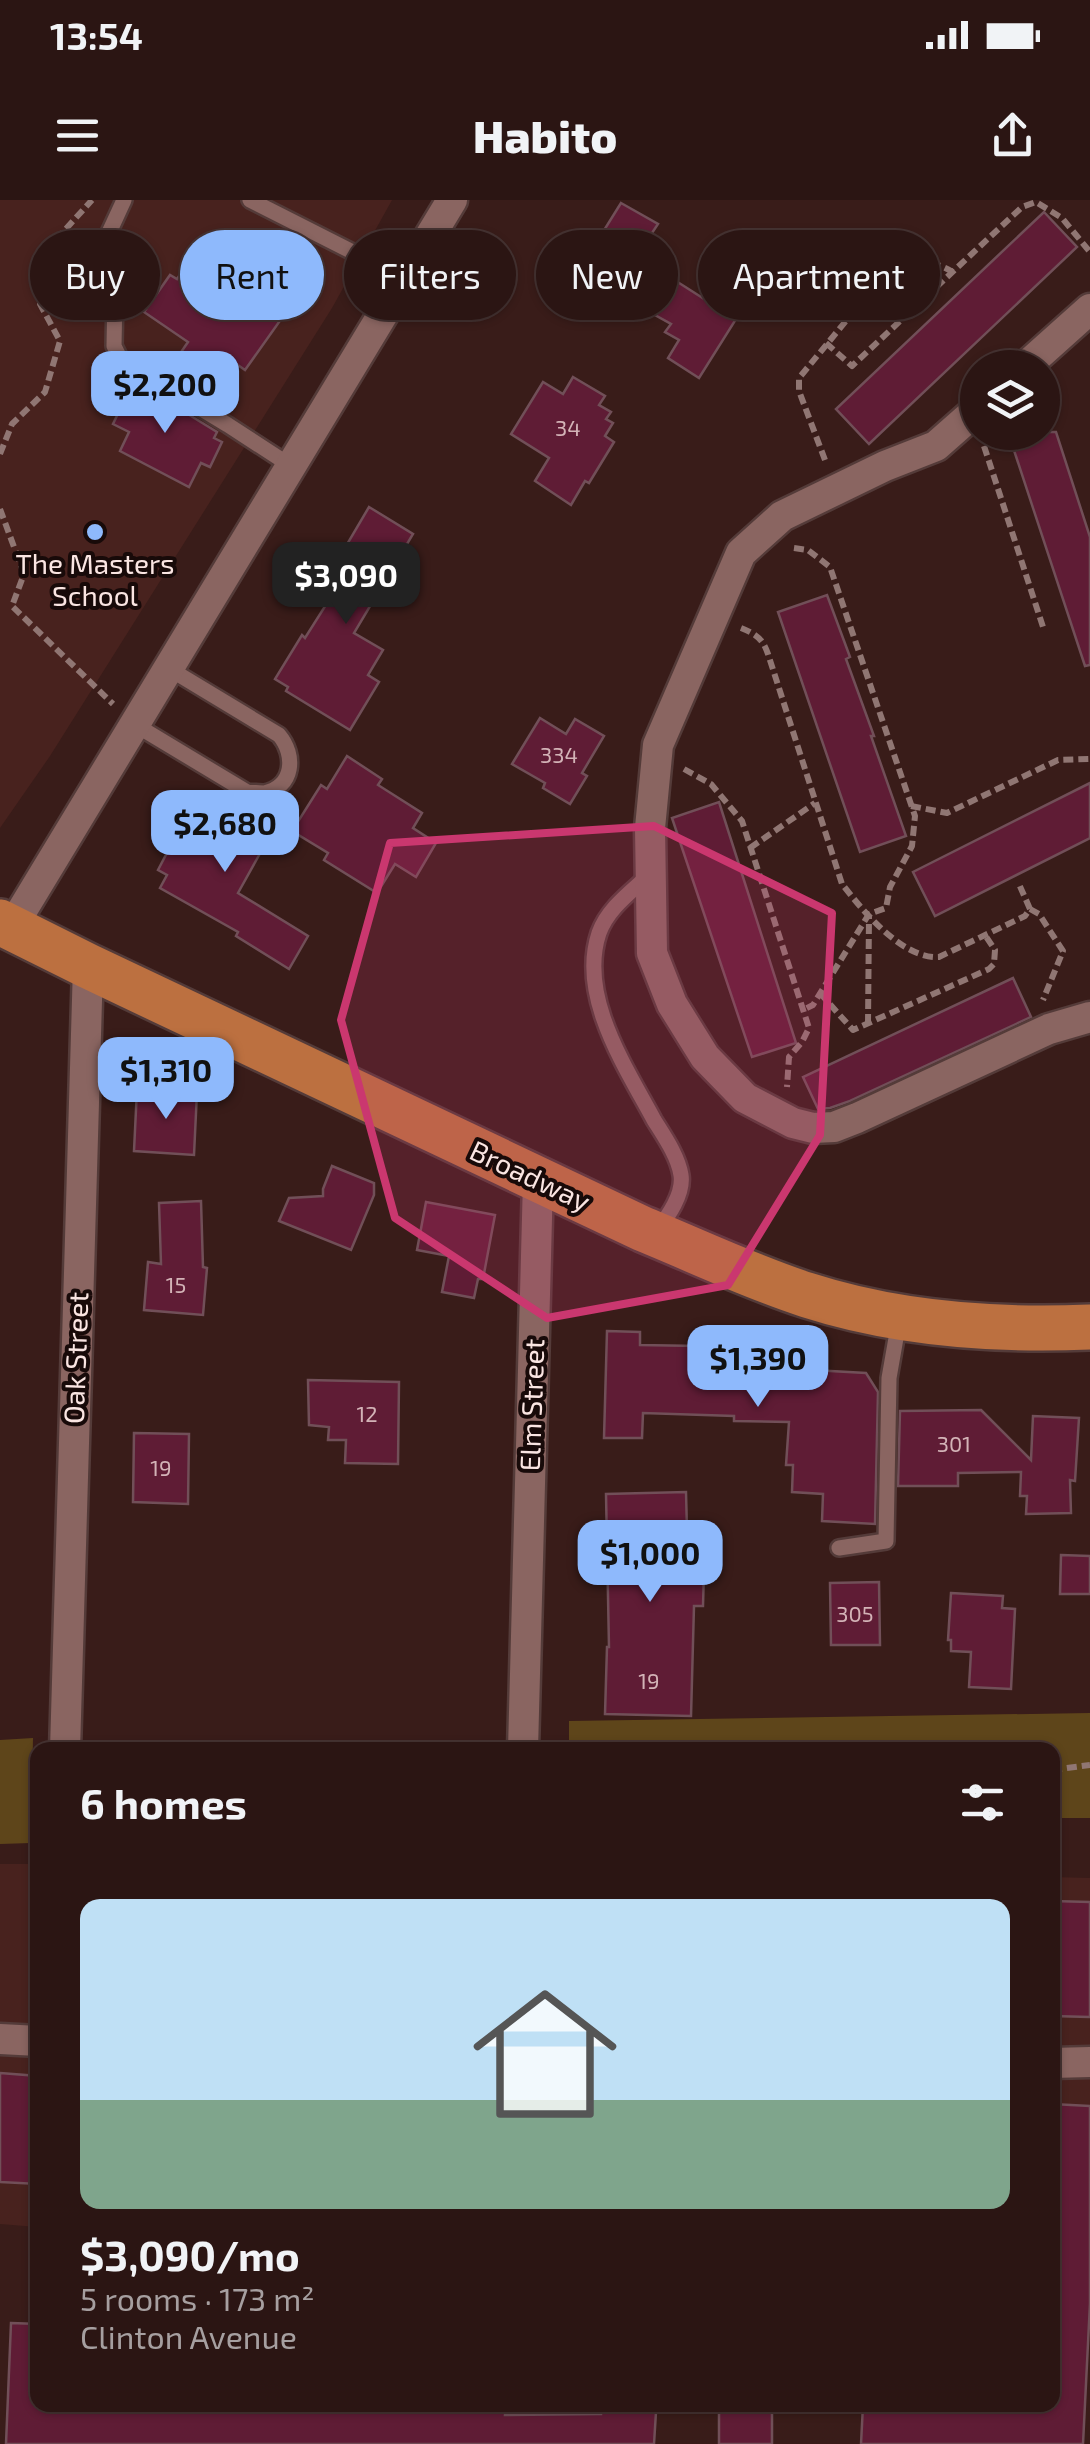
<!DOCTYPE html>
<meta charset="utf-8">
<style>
:root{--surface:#2b1513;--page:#372221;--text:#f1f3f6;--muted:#a69fa0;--line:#473433;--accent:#8eb9fc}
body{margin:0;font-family:"Exo 2",sans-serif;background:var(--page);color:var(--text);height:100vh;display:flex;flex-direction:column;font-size:38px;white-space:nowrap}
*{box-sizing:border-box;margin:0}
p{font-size:32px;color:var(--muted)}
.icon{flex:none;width:55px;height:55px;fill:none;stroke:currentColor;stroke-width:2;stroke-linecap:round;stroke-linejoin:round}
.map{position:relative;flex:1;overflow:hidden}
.panel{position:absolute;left:30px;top:1542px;width:1030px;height:670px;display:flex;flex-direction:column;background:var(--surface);border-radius:20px;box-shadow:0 2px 8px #0004,0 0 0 2px var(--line)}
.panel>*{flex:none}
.guide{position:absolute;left:30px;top:30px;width:1030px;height:90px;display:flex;gap:20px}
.controls{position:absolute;left:960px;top:150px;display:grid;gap:20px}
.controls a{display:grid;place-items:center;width:100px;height:100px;border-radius:50%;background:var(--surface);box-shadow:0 2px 8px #0004,0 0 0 2px var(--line);font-size:50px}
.price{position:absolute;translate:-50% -85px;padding:0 22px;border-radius:20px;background:var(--accent);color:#111;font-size:32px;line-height:65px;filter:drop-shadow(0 2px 5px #0008)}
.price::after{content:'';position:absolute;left:50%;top:60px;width:30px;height:22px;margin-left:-15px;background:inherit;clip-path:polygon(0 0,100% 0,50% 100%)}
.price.current{background:#222;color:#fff}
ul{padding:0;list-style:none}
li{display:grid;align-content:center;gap:20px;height:530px;padding:0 50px}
li span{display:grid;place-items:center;height:310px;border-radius:20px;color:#555}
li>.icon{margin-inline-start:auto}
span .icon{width:180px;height:180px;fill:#fffc;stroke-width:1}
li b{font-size:42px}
h2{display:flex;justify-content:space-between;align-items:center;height:120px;padding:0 50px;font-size:42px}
.pill{padding:0 35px;border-radius:45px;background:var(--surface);box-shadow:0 2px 8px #0004,0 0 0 2px var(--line);font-size:35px;line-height:90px}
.pill.current{background:var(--accent);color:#111}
.status{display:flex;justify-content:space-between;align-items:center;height:70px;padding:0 50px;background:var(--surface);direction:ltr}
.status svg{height:28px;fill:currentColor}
header{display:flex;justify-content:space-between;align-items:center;height:130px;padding:0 50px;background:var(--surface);font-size:45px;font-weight:800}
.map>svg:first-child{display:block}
.built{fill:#48221e}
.green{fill:#5e451a}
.building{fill:#5f1c35;stroke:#714f58;stroke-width:2.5}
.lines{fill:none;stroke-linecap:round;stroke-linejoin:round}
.lane-casing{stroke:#543b39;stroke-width:20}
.street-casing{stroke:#543b39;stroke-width:35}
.primary-casing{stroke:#543b39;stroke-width:50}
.path{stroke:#907673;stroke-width:6;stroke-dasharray:10 5;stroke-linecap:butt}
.lane{stroke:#8a6561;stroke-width:15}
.street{stroke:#8a6561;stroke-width:30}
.primary{stroke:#bc7040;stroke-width:45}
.marked{fill:#ca376f;fill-opacity:0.2;stroke:#ca376f;stroke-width:8;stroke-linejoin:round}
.poi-dot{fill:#8eb9fc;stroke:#180a09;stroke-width:4}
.labels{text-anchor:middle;stroke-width:8;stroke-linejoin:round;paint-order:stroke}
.number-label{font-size:22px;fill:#d3b3b7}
.poi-label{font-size:28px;fill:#fae5e2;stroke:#180a09}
.street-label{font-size:28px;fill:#fae5e2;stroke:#180a09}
</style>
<div class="status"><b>13:54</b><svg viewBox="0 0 49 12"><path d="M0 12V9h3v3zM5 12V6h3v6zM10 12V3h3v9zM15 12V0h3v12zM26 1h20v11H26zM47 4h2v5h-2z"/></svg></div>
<header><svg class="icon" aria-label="menu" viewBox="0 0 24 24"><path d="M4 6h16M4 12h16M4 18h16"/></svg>Habito<svg class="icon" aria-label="share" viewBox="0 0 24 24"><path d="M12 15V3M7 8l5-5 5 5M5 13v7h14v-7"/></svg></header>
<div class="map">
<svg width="1090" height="2244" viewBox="0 0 1090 2244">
<rect width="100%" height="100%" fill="#391c19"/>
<g class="built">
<path d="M0,0h392l-60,108 -282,448 -50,72z"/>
<path d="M0,1664h37v363l-37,-3z"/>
<path d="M1052,1677l38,1v430l-37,-3z"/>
</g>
<g class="green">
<path d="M1090,1513v105h-37l-1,-68h-483v-29z"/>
<path d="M33,1538l-2,105 -31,1v-104z"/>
</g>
<g class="building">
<path d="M621,3l37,21 -22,33 -35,-22z"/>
<path d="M1044,12l33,35 -208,197 -33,-35z"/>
<path d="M207,36l89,62 -51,72 -23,-16 -26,38 -30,-18 22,-32 -44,-30 26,-37 7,4z"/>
<path d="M676,81l33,21 7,-11 27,17 -44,70 -31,-20 11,-18 -14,-8 6,-8 -16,-9z"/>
<path d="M573,177l32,19 -6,9 12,7 -5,7 7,4 -8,13 9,6 -25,41 -4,-2 -14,24 -36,-24 14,-23 -38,-24 32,-52 20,12z"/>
<path d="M134,181l83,51 -3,6 8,4 -12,25 -9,-4 -12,24 -69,-36 9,-19 -16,-8z"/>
<path d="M1008,232h48l34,105v128l-5,1z"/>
<path d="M369,307l44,27 -59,99 29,17 -15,25 11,7 -29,48 -64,-39 2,-4 -13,-8 27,-44 3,3 43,-68 -12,-7z"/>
<path d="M827,395l23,62 -4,2 28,77h-3l35,100 -46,16 -82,-240z"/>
<path d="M540,518l26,16 9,-15 29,17 -22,37 5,3 -17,28 -27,-16 2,-5 -33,-19z"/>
<path d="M347,556l35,23 -4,6 44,28 -9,15 23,15 -20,34 -21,-13 -18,29 -53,-33 4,-7 -36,-22 29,-46 6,4z"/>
<path d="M1090,583v55l-155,78 -22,-44z"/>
<path d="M190,598l20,11 6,-11 57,32 -35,63 70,43 -19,33 -53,-33 2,-4 -78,-44 7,-13 -9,-5 12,-23 -6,-3z"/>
<path d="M719,602l77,241 -44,14 -80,-239z"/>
<path d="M1013,778l18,39 -181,84 -20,7 -12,1 -15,-32z"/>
<path d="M137,889l60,3 -3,63 -60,-4z"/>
<path d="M332,966l42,17v12l-23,55 -72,-29 10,-23 34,-2v-7z"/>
<path d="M201,1001l2,66 4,1 -4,47 -59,-5 4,-48 13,2 -2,-61z"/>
<path d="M426,1002l69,13 -12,64h-5l-4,19 -32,-6 7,-36 -32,-6z"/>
<path d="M607,1131l33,1v13l119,2v5l55,2 -1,16 53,3 12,19 -3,132 -53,-3 1,-27 -31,-2 1,-27h-7l3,-43 -55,-1v-5l-91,-3 -1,25h-38z"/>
<path d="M308,1180l91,2 -1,82 -53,-1 1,-23h-18l1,-13 -20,-2z"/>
<path d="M981,1210l50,50 2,-44 46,2 -4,63 -5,-1 1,33 -45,1 1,-18h-7l1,-24 -63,1v13h-60l2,-75z"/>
<path d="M134,1233l55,1 -1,70 -55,-2z"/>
<path d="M686,1292l2,77 16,1 -1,36h-9l-3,110 -86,-2 2,-67h2l-3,-153z"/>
<path d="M1061,1355l29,1v38h-30z"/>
<path d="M879,1382l1,63h-49l-1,-62z"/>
<path d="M951,1393l52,3 -1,12 13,1 -4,80 -42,-2 2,-35 -20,-1v-11h-3z"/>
<path d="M1052,1701l38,1v115l-38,-1z"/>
<path d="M0,1873l38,3v108l-38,-2z"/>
<path d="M1052,1904l38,2v197l-7,141h-222l2,-39h189z"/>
<path d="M11,2123l27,1v81h468l-1,10 96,-1v-5l55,3 -2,32h-648z"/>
<path d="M722,2205h50v39h-53v-36h3z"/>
</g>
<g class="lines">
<defs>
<g id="lane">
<path d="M124,0l-17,37 -3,33 11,25 -1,51 7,14 107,65 63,41"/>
<path d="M250,0l154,78"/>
<path d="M134,524l113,68c1,0 16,1 17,1 30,-6 32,-38 15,-58l-111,-67"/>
<path d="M649,675c-18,17 -41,33 -50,58 -21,63 26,133 55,187 10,16 24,36 27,55 3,19 -13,41 -24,56"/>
<path d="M839,1348l47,-7 3,-163 10,-57"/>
</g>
<g id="street">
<path d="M1024,168l66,-59"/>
<path d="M978,209l-42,37 -51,20 -103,50 -41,37 -83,192 -8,83 2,125 20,51 33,53 40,41 48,25 20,5 21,-1 23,-9 192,-89 41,-12"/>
<path d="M12,727l440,-727"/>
<path d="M65,1550l23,-784"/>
<path d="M523,1550l15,-570"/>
<path d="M0,1839l38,2"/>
<path d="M1052,1863l38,-1"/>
</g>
<path id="primary" d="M0,722l88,44 555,263c54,22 108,48 164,66 90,29 189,36 283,32"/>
</defs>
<use href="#lane" class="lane-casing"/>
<use href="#street" class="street-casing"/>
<use href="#primary" class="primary-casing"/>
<g class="path">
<path d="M826,143l26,23 170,-159 14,-5 26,16 28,34"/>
<path d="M984,246l60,184"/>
<path d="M0,254l12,-30 33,-32 15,-51 -20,-37 14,-62 38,-42"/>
<path d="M825,260l-26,-69v-13l84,-102c24,-18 44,-19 70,-4"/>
<path d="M0,309l24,65 -12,32 101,98"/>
<path d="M794,348l14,2 22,17 85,249 -3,30 -22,41 -4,21 -17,6 -56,91 -10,5"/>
<path d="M741,428c15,6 22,11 27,26l74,230c21,27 60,75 97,73l86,-41 5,-7 -11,-25"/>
<path d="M684,569l27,15 31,37 67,207 -7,14 -13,15 -2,30"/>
<path d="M911,606l36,7 111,-53 32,-1"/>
<path d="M750,648l65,-45"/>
<path d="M1030,709l9,5 24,37 -20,49"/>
<path d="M820,793l33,37 136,-61 5,-5 1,-14 -10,-15"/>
<path d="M868,824l1,-108"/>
<path d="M1052,1570l38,-5"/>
</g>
<use href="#lane" class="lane"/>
<use href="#street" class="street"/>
<use href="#primary" class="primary"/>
</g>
<path class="marked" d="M654,626l178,87 -12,222 -92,150 -181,33 -152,-100 -54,-198 49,-177z"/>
<circle class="poi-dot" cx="95" cy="332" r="10"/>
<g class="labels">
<g class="number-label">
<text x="568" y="236">34</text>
<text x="559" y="563">334</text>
<text x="176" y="1093">15</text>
<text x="367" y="1222">12</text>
<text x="954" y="1252">301</text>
<text x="161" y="1276">19</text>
<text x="855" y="1422">305</text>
<text x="649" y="1489">19</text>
</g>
<g class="poi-label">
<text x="95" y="374">The Masters<tspan x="95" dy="32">School</tspan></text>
</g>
<g class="street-label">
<text transform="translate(530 976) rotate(25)" y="10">Broadway</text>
<text transform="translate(76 1158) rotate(-88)" y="10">Oak Street</text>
<text transform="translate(532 1205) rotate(-88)" y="10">Elm Street</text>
</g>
</g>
</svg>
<div class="controls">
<a><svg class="icon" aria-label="layers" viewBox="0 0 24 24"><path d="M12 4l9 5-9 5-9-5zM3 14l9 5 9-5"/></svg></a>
</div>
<b class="price" style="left:165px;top:236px">$2,200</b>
<b class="price current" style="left:346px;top:427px">$3,090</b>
<b class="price" style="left:225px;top:675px">$2,680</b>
<b class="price" style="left:166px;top:922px">$1,310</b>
<b class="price" style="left:758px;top:1210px">$1,390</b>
<b class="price" style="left:650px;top:1405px">$1,000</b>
<div class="guide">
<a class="pill">Buy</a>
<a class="pill current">Rent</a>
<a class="pill">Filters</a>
<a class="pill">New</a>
<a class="pill">Apartment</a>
</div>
<section class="panel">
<h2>6 homes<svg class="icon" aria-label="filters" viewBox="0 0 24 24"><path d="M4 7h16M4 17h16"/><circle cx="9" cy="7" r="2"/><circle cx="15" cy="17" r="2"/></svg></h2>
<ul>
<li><span style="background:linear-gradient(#bfe0f5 65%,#7fa58c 0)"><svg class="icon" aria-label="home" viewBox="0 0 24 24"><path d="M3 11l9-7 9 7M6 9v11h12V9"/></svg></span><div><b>$3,090/mo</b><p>5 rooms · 173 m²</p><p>Clinton Avenue</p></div></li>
</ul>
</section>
</div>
